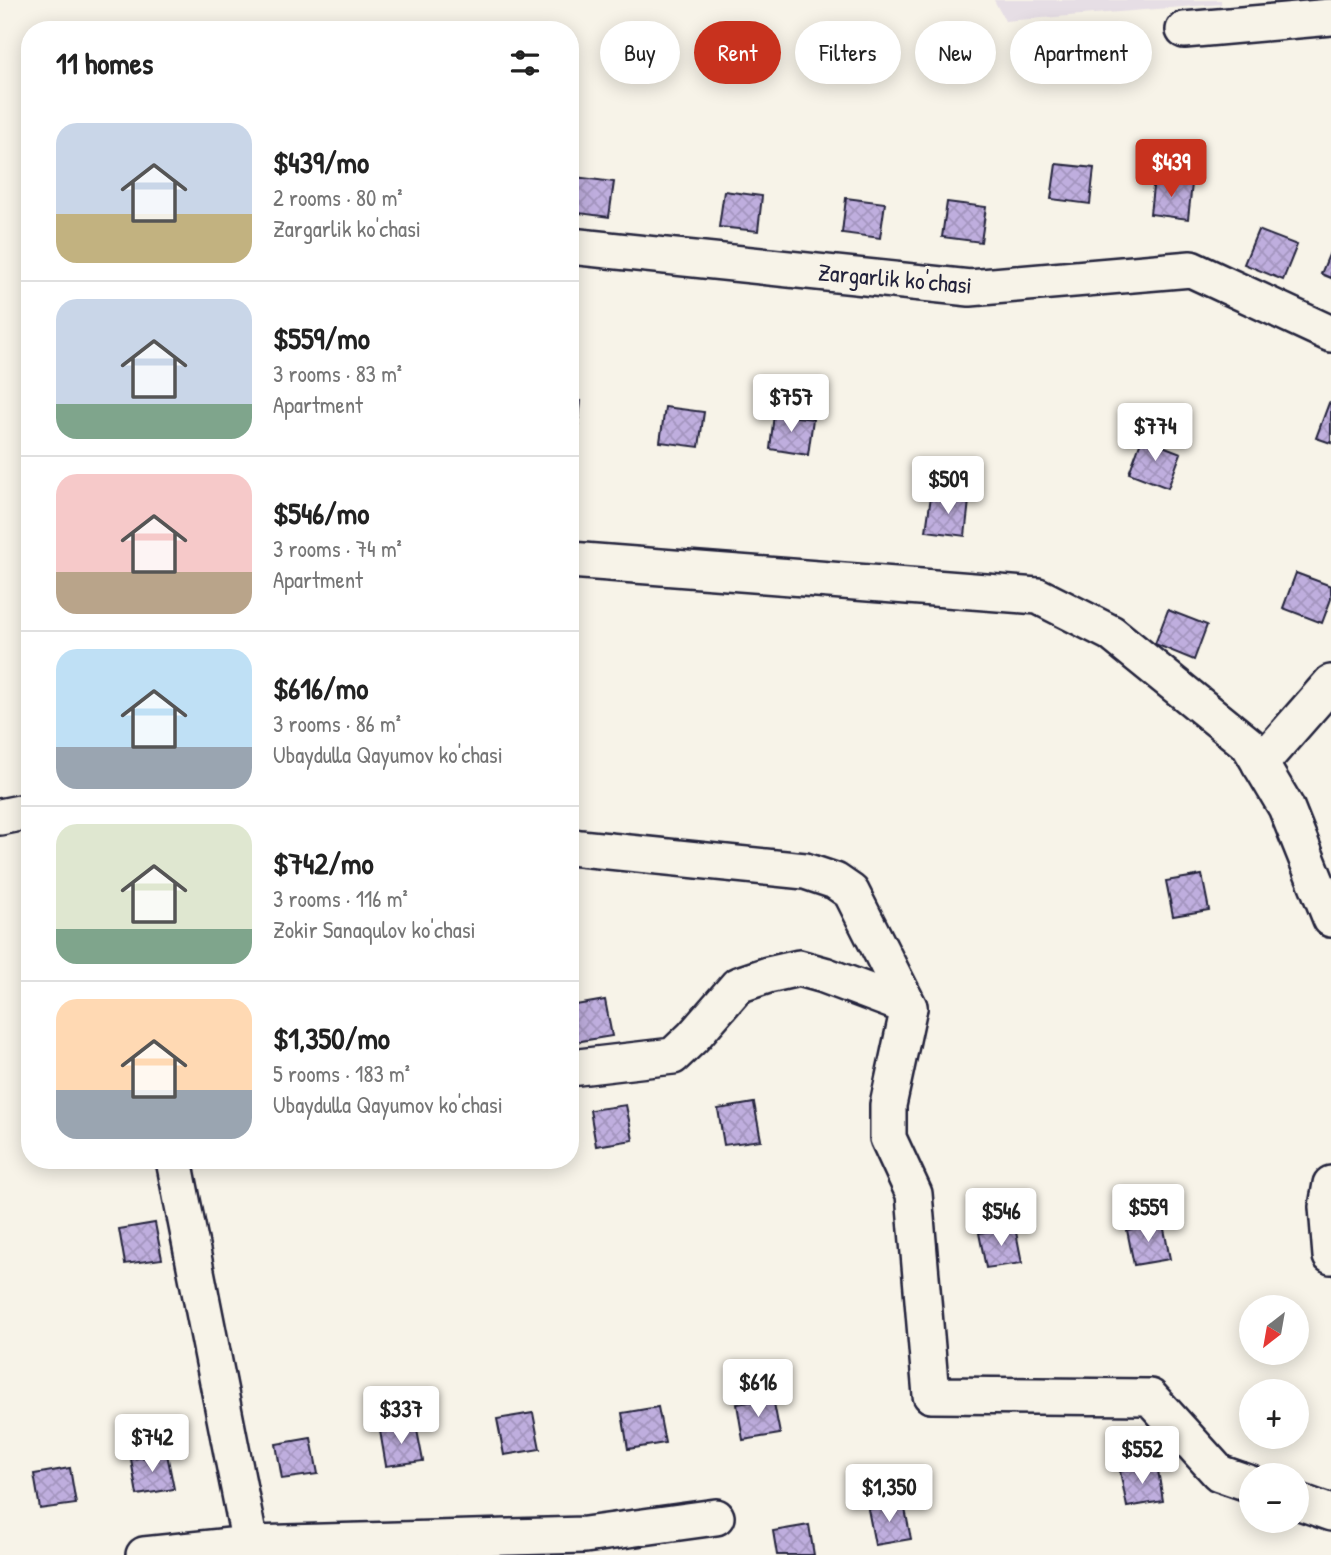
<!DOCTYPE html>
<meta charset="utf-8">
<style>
:root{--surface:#fff;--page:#f2f2f2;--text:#222;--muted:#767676;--line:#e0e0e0;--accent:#c8321e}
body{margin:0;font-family:"Patrick Hand",sans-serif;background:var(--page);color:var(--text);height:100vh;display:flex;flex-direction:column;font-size:26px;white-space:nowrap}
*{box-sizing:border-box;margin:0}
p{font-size:23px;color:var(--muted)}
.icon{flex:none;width:38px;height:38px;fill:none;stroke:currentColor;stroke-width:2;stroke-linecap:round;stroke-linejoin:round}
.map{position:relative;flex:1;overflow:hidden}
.panel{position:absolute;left:21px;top:21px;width:558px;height:1148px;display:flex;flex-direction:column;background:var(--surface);border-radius:28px;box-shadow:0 4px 18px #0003}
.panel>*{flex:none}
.banner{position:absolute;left:600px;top:21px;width:625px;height:63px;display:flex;gap:14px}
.needle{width:46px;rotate:211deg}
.controls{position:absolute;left:1239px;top:1295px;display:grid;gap:14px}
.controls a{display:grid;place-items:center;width:70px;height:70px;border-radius:50%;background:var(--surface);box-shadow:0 4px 18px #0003;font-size:35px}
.price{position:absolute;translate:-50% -60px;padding:0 16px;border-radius:7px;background:#fff;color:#222;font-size:23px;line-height:46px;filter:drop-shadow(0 2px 4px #0008)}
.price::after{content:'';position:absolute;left:50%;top:42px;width:21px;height:16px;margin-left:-10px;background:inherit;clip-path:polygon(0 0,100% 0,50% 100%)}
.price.current{background:var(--accent);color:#fff}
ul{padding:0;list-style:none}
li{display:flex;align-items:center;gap:21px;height:175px;padding:0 35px}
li+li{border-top:2px solid var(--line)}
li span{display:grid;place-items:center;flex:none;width:196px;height:140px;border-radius:21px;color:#555}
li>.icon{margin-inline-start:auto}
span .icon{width:84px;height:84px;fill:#fffc;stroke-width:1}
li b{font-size:30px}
h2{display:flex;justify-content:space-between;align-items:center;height:84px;padding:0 35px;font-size:30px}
.tag{padding:0 24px;border-radius:32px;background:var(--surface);box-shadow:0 4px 18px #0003;font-size:24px;line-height:63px}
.tag.current{background:var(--accent);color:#fff}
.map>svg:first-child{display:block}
.built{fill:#e6dee5}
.building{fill:url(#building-cross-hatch);stroke:#22223b;stroke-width:2}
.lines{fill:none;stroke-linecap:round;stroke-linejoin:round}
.minor-casing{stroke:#22223b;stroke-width:40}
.minor{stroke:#f7f3e8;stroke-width:35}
.labels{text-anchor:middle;stroke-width:6;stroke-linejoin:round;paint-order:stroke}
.street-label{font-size:24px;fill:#22223b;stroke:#f7f3e8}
</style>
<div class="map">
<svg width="1331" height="1555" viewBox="0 0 1331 1555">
<defs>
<pattern id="building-cross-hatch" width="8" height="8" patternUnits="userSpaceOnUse" patternTransform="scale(1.75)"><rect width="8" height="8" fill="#bfaede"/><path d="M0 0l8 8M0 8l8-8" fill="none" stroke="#a495bf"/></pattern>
</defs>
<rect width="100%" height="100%" fill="#f7f3e8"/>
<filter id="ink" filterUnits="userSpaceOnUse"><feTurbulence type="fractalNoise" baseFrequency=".0143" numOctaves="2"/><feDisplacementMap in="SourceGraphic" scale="14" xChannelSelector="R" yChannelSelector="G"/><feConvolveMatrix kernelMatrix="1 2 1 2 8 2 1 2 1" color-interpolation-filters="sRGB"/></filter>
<g filter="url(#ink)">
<path class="built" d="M994,0h227v4l-216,17z"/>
<g class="building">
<path d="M1056,164l38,4 -4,36 -39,-5z"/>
<path d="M575,177l39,5 -5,35 -38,-5z"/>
<path d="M1154,178l38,6 -4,35 -38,-5z"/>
<path d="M724,191l38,5 -4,35 -39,-4z"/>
<path d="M846,198l39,5 -5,35 -38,-5z"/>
<path d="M947,202l39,5 -5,35 -39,-5z"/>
<path d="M1258,230l39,15 -14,35 -39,-16z"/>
<path d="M1331,250v28l-10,-4z"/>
<path d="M570,399l11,2 -4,35 -7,-1z"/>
<path d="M1329,403l2,1v39l-15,-5z"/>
<path d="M665,407l39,5 -5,35 -39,-5z"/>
<path d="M774,414l39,5 -5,36 -38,-6z"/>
<path d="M1142,438l39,15 -13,35 -39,-15z"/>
<path d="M931,496l38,5 -4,35 -39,-5z"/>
<path d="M1296,573l35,13v13l-9,24 -39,-15z"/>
<path d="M1168,610l39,15 -13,35 -39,-16z"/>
<path d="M1202,875l7,35 -36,6 -7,-35z"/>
<path d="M605,1000l7,36 -37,6 -5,-36z"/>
<path d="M754,1103l7,37 -37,5 -6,-36z"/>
<path d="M626,1105l7,35 -37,6 -6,-36z"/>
<path d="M246,1160h38v2l-37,5z"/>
<path d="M155,1223l7,36 -37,5 -6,-35z"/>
<path d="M1163,1224l7,35 -36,6 -7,-35z"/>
<path d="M1015,1227l7,36 -36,5 -7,-35z"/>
<path d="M773,1398l7,36 -37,6 -6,-36z"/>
<path d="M658,1407l7,36 -37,6 -6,-36z"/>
<path d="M533,1413l7,36 -36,6 -7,-36z"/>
<path d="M416,1425l7,36 -37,5 -6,-35z"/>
<path d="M311,1438l7,36 -36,5 -6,-35z"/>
<path d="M167,1454l7,35 -37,6 -6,-36z"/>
<path d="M1157,1464l6,37 -36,6 -7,-36z"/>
<path d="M70,1468l6,36 -36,5 -6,-35z"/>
<path d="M904,1504l7,35 -36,6 -7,-36z"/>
<path d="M809,1525l5,30h-37l-4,-24z"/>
</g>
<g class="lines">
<defs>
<g id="minor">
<path d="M1184,30l147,-13"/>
<path d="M570,246l400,42 221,-19 140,65"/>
<path d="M570,560l468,36 73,37 138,112 37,62 45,112"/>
<path d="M1260,764l71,-81"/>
<path d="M0,817l30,-6"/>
<path d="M570,847l235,24 30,10 16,11 58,115 -21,98v33l26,56 17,201 219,2 69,76 32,11"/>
<path d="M570,1068l103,-12 20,-19 45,-52 30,-10 31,-7 25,7 85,32"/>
<path d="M174,1160l76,384"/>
<path d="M1331,1184l-4,23 4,49"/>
<path d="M1297,1501l34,12"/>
<path d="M144,1555l106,-11 335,-9 131,-18"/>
</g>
</defs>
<use href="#minor" class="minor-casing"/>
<use href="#minor" class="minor"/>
</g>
</g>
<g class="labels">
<g class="street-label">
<text transform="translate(895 279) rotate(5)" y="8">Zargarlik ko'chasi</text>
</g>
</g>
</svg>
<div class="controls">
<a><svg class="needle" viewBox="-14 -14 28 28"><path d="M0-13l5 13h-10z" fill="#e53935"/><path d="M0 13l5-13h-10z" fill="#767676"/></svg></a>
<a>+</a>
<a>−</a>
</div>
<b class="price current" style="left:1171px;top:199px">$439</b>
<b class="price" style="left:791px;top:434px">$757</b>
<b class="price" style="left:1155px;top:463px">$774</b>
<b class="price" style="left:948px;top:516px">$509</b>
<b class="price" style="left:1148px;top:1244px">$559</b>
<b class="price" style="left:1001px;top:1248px">$546</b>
<b class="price" style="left:758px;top:1419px">$616</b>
<b class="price" style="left:401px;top:1446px">$337</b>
<b class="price" style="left:152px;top:1474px">$742</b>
<b class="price" style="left:1142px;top:1486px">$552</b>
<b class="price" style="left:889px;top:1524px">$1,350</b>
<div class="banner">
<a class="tag">Buy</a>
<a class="tag current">Rent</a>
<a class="tag">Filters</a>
<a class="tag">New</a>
<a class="tag">Apartment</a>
</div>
<section class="panel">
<h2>11 homes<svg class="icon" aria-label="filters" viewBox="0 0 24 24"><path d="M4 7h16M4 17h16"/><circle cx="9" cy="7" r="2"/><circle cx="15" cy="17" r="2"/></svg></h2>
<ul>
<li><span style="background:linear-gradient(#c9d6e8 65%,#c2b280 0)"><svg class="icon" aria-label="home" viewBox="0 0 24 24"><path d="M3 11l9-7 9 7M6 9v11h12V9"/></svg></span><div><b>$439/mo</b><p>2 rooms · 80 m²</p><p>Zargarlik ko'chasi</p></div></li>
<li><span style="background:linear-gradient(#c9d6e8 75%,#7fa58c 0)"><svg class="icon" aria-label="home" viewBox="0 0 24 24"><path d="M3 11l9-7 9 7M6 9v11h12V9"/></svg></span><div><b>$559/mo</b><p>3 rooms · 83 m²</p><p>Apartment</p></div></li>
<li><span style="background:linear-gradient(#f6c9c9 70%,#b9a48a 0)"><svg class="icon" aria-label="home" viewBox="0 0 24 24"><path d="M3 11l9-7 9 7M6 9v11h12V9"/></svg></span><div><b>$546/mo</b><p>3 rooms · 74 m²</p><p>Apartment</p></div></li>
<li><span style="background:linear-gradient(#bfe0f5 70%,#9aa5b1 0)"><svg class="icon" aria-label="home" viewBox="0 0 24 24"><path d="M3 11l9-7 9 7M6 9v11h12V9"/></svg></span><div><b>$616/mo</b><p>3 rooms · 86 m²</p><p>Ubaydulla Qayumov ko'chasi</p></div></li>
<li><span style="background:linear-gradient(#dfe7d0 75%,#7fa58c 0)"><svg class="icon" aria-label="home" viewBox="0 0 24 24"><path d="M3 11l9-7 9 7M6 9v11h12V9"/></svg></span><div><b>$742/mo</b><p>3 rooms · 116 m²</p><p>Zokir Sanaqulov ko'chasi</p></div></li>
<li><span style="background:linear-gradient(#ffd9b3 65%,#9aa5b1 0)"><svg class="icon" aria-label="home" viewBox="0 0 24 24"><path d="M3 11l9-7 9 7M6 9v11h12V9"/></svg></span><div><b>$1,350/mo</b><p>5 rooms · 183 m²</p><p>Ubaydulla Qayumov ko'chasi</p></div></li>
</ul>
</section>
</div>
